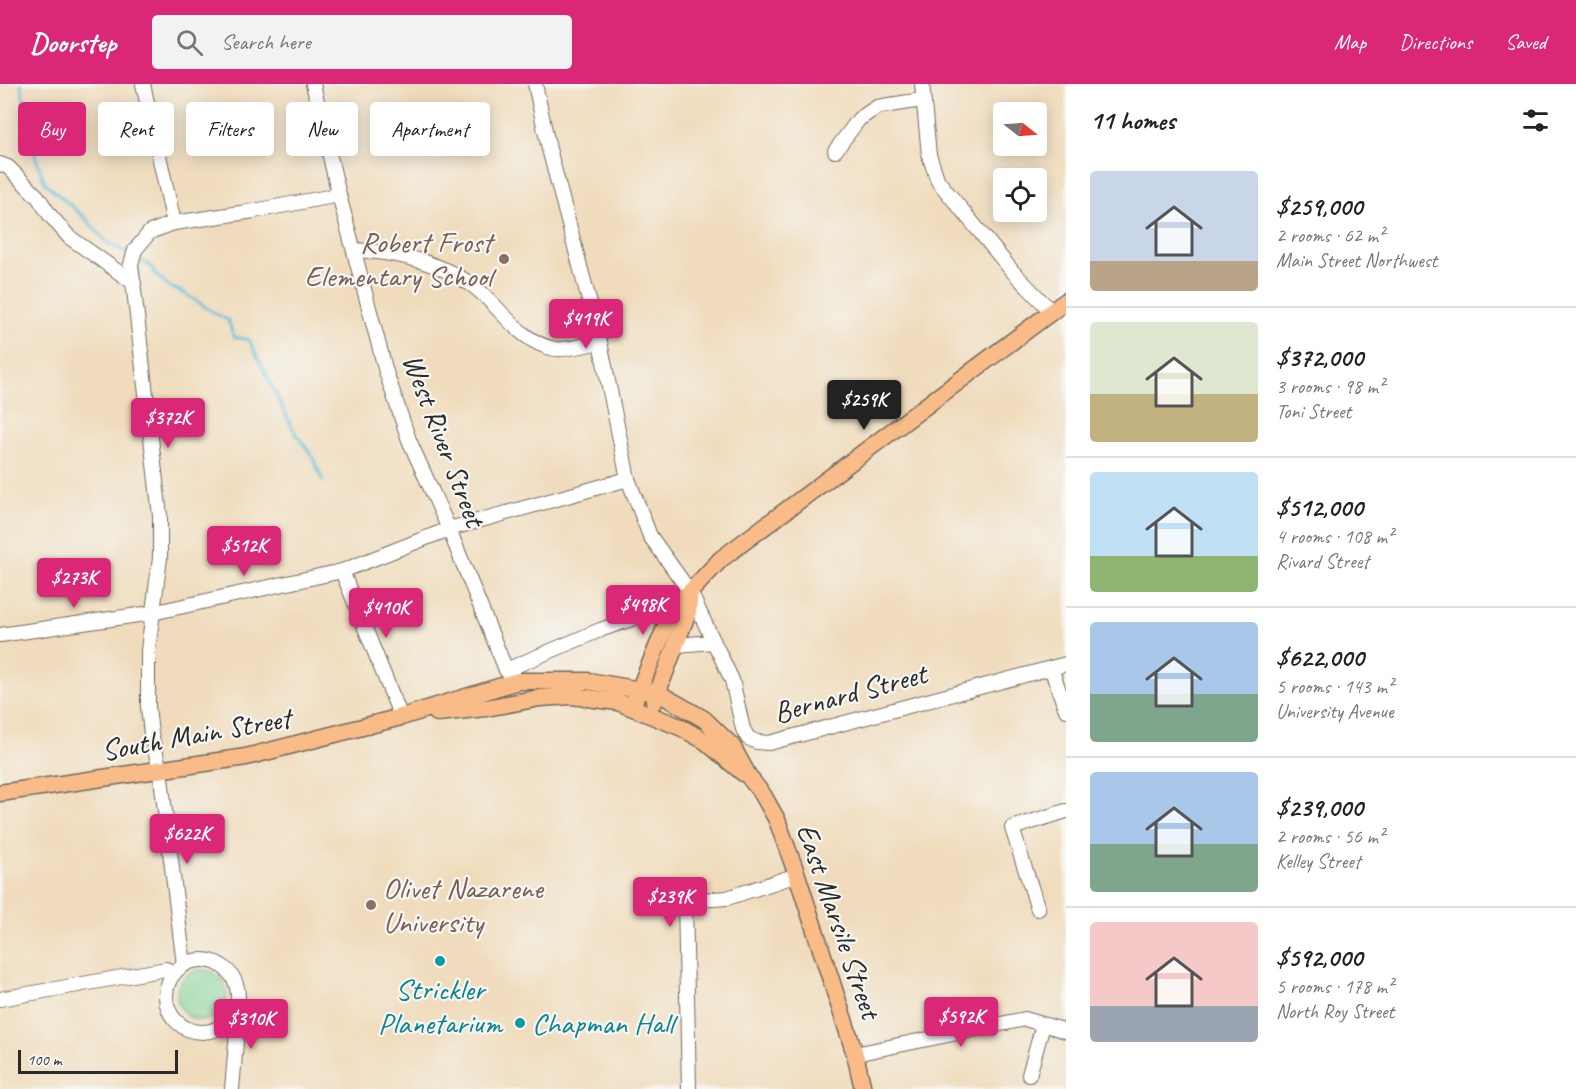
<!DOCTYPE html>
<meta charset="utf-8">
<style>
:root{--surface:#fff;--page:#f2f2f2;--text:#222;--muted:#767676;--line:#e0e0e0;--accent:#db2777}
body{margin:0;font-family:Caveat,sans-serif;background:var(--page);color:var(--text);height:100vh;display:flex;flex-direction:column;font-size:22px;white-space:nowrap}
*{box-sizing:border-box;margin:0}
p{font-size:20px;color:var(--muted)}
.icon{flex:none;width:33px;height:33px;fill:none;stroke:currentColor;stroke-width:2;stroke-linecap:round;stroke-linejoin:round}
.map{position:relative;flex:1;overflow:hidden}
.details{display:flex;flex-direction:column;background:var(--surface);width:510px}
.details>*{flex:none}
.hud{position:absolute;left:18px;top:18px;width:570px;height:54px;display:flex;gap:12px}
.needle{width:39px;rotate:107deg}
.controls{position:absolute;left:993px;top:18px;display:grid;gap:12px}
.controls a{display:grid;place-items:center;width:54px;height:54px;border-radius:6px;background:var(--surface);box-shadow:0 3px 15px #0003;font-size:30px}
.scale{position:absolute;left:18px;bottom:15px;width:160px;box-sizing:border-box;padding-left:6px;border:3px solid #2b2b2b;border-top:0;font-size:16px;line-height:21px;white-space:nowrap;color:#2b2b2b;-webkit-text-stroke:4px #f6f6f2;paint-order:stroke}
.price{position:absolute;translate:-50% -51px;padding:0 14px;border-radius:6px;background:var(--accent);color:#fff;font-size:20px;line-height:39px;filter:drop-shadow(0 2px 3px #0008)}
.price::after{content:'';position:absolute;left:50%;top:36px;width:18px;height:14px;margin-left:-9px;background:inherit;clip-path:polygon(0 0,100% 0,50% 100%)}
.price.active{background:#222;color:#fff}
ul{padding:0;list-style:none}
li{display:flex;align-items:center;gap:18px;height:150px;padding:0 24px}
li+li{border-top:2px solid var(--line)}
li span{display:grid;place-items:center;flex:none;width:168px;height:120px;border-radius:6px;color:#555}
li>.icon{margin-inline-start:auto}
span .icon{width:72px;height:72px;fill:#fffc;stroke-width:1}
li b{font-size:26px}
h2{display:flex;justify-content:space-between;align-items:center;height:72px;padding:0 24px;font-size:26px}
.pill{padding:0 21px;border-radius:6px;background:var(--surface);box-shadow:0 3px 15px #0003;font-size:21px;line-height:54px}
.pill.active{background:var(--accent);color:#fff}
header{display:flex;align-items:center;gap:36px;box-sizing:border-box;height:84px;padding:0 30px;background:var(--accent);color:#fff}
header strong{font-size:28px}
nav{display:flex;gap:33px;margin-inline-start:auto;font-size:21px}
.search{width:420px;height:54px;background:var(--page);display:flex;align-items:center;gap:15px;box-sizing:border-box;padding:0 21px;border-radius:6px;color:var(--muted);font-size:22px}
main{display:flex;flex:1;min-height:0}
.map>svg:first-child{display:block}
.green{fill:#7fd091;stroke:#557e5e;stroke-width:1.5}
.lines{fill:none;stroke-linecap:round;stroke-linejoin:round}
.stream{stroke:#57bcd6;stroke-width:3}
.minor-casing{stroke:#70695e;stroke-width:16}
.major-casing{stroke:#70695e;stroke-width:19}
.minor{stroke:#fff;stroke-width:14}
.major{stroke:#f9bc89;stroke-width:16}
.education-dot{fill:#8d6e63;stroke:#f6f6f2;stroke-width:2}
.culture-dot{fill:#0f9aa8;stroke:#f6f6f2;stroke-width:2}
.labels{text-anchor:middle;stroke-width:4.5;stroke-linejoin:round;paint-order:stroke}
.education-label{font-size:30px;fill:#785e54;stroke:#f6f6f2;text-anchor:end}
.street-label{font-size:30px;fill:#2b2b2b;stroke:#f6f6f2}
.culture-label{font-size:30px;fill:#0d838f;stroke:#f6f6f2}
</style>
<header>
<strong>Doorstep</strong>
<div class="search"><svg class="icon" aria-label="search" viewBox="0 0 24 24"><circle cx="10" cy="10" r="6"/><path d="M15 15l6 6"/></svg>Search here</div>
<nav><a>Map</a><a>Directions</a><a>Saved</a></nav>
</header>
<main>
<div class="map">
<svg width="1066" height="1005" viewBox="0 0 1066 1005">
<rect width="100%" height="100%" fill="#f6f6f2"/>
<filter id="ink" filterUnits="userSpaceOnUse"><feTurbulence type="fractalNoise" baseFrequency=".0167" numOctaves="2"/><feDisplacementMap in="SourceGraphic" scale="12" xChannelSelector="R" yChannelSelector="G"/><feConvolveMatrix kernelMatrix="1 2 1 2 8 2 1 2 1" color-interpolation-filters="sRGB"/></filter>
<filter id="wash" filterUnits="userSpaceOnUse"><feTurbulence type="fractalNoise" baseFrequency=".008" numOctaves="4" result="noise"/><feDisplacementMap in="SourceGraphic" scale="24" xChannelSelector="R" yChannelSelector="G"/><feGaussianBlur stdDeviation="1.35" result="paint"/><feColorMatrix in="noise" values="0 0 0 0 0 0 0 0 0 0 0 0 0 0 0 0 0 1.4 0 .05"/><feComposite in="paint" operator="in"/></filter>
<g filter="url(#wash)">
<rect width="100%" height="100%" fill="#f0dcbc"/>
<circle class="green" cx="202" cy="911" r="25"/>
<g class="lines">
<g class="stream">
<path d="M21,0l7,40 6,7v22l11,30 40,35 22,24 23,12"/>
<path d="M138,175l14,8 3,7 15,13 14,6 34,22 10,5 6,17 15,3 45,91 18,25 11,25"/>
</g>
</g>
</g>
<g filter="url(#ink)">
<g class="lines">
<defs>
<g id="minor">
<path d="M143,0l31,139"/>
<path d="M313,0l26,111 47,177 23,68 40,89 57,141 12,11"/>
<path d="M535,0l14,65 51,193 28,137 22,57 40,56 42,88 11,49 5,9 9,4 12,1 297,-79"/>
<path d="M922,0l7,71 9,26 75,91 39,40"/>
<path d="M835,67l24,-32 18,-12 45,-7"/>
<path d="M0,80l8,3 30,30 11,17 20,23 65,46"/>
<path d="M354,166c41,2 83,11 118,35 28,20 46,57 83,64 10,2 34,-5 45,-7"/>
<path d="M342,487l59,146"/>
<path d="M0,551l152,-22 190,-42 107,-42 179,-50"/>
<path d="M677,561l36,-3"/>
<path d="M1051,584l15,42"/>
<path d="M506,586l94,-40 75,-26"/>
<path d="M1038,825l-26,-81 54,-17"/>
<circle cx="202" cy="912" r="36"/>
<path d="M184,881l-24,-195 -9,-36 -3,-27v-57l12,-92v-42l-29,-252 4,-14 15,-18 24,-9 80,-12 85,-16"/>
<path d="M0,915l166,-30 8,4"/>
<path d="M855,970l170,-35 41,12"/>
<path d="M1029,991l14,-50"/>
<path d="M232,1005l5,-58 -2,-19"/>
<path d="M689,1005l-4,-188 42,-3 70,-23"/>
</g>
<g id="major">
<path d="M654,618l34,-90 2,-20"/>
<path d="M632,623l43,-103 15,-12 31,-33 345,-258"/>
<path d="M437,629l49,-5 54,-10 32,-2 46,6 62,25 25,14 38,32"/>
<path d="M0,709l246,-36 155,-40 117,-36h70l70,12 46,26 28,27 17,31 14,18 14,25 20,55 58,179 8,35"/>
</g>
</defs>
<use href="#minor" class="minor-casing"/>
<use href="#major" class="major-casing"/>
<use href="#minor" class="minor"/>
<use href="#major" class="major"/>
</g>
</g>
<g class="education-dot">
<circle cx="504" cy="175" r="6"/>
<circle cx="371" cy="821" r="6"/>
</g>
<g class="culture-dot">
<circle cx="440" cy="877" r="6"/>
<circle cx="520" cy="939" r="6"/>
</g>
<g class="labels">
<g class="education-label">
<text x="492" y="168">Robert Frost<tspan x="492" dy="34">Elementary School</tspan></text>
<text x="383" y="814" text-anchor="start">Olivet Nazarene<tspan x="383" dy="34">University</tspan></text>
</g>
<g class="street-label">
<text transform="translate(444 356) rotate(69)" y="10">West River Street</text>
<text transform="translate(850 609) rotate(-15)" y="10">Bernard Street</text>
<text transform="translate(196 650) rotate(-10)" y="10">South Main Street</text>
<text transform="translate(839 837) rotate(71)" y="10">East Marsile Street</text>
</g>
<g class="culture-label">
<text x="440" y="915">Strickler<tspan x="440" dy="34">Planetarium</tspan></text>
<text x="532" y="949" text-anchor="start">Chapman Hall</text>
</g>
</g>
</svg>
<div class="controls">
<a><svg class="needle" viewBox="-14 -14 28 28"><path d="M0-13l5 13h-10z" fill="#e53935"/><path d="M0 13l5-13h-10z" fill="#767676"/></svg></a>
<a><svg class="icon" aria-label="locate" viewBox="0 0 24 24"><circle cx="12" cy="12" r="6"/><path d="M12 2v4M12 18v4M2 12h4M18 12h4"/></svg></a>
</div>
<div class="scale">100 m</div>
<b class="price" style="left:586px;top:266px">$419K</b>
<b class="price active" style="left:864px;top:347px">$259K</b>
<b class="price" style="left:168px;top:365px">$372K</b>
<b class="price" style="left:244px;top:493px">$512K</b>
<b class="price" style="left:74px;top:525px">$273K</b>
<b class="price" style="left:643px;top:552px">$498K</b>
<b class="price" style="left:386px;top:555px">$410K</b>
<b class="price" style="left:187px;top:781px">$622K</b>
<b class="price" style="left:670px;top:844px">$239K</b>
<b class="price" style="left:961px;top:964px">$592K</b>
<b class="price" style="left:251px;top:966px">$310K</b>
<div class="hud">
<a class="pill active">Buy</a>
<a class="pill">Rent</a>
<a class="pill">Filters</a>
<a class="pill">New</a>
<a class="pill">Apartment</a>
</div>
</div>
<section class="details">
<h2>11 homes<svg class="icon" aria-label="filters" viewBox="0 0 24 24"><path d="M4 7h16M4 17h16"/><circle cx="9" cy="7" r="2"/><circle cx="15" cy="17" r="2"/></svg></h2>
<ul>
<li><span style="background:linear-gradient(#c9d6e8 75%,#b9a48a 0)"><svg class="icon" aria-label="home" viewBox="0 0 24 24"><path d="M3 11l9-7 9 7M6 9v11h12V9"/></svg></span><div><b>$259,000</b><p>2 rooms · 62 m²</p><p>Main Street Northwest</p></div></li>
<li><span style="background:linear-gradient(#dfe7d0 60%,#c2b280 0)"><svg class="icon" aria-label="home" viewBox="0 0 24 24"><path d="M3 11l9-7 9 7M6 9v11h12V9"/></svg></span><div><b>$372,000</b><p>3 rooms · 98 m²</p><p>Toni Street</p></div></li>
<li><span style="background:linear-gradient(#bfe0f5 70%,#8fb573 0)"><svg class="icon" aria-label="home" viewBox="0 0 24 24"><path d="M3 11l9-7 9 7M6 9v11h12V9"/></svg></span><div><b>$512,000</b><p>4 rooms · 108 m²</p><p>Rivard Street</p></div></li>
<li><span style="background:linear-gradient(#a9c7e8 60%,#7fa58c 0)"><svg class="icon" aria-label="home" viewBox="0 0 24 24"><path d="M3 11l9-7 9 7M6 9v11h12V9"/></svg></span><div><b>$622,000</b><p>5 rooms · 143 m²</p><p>University Avenue</p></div></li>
<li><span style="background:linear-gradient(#a9c7e8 60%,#7fa58c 0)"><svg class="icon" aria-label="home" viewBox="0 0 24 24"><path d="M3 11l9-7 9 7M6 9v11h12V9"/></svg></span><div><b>$239,000</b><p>2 rooms · 56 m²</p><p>Kelley Street</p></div></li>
<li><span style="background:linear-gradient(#f6c9c9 70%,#9aa5b1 0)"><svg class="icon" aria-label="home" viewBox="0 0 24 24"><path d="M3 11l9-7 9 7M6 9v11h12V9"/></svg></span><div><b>$592,000</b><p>5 rooms · 178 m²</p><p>North Roy Street</p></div></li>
</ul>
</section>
</main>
